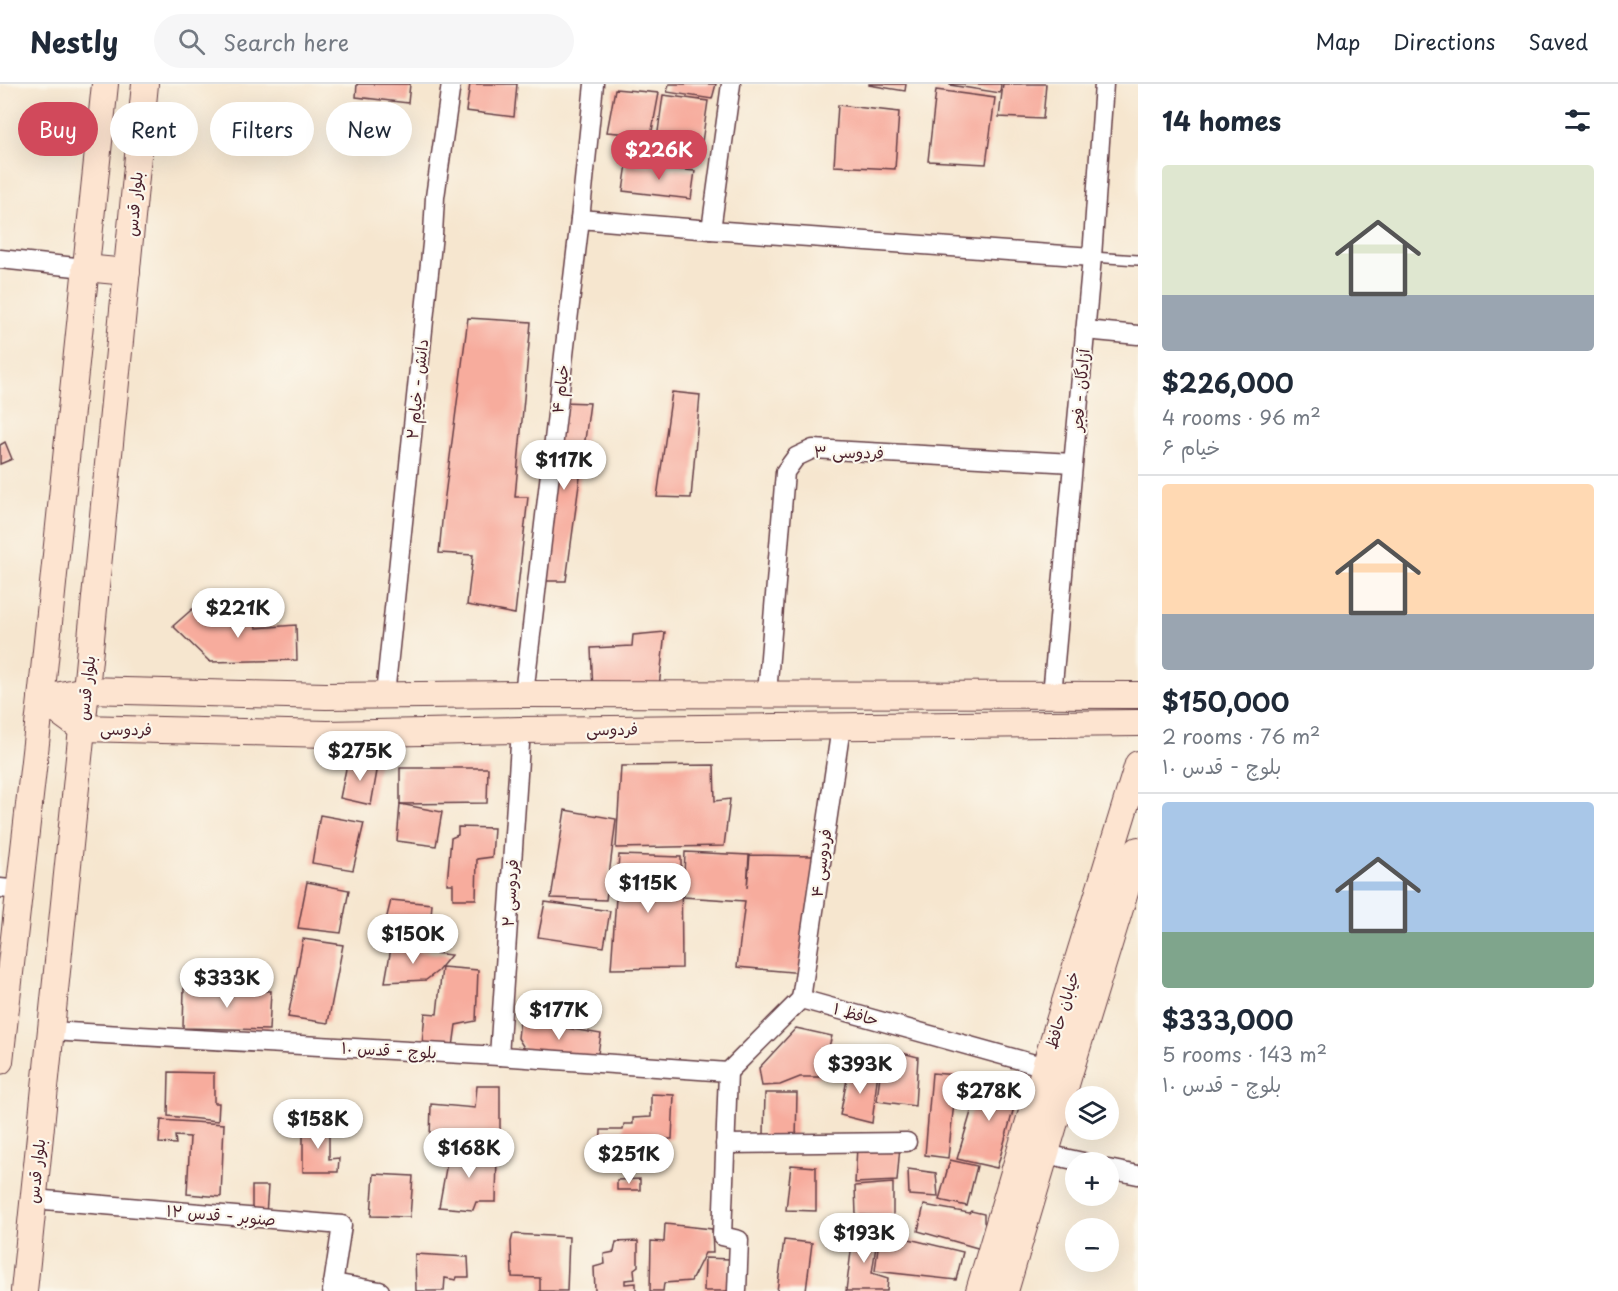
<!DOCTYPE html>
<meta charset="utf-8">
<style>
:root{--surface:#fff;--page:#f6f6f7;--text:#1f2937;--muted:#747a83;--line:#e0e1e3;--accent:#d1495b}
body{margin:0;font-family:"Playpen Sans","Playpen Sans Arabic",sans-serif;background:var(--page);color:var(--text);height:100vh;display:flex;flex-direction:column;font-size:22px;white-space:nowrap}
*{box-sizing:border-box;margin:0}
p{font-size:20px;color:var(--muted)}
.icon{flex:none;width:33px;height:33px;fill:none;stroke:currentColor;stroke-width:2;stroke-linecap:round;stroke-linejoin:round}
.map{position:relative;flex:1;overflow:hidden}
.sheet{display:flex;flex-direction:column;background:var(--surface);width:480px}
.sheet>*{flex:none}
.top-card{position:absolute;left:18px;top:18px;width:570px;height:54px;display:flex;gap:12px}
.tools{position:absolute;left:1065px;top:1002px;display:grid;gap:12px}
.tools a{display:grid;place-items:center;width:54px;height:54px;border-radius:50%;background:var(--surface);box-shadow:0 6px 24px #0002;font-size:30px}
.price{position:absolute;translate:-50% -51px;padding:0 14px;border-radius:21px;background:#fff;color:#222;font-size:20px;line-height:39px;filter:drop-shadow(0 2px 3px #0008)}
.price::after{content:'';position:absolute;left:50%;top:36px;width:18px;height:14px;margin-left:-9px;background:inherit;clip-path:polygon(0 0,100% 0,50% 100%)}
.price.current{background:var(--accent);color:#fff}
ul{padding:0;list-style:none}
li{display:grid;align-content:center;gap:12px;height:318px;padding:0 24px}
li+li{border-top:2px solid var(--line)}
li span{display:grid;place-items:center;height:186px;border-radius:6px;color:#555}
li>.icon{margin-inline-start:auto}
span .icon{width:108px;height:108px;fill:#fffc;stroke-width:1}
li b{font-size:26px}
h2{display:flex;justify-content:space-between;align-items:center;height:72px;padding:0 24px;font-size:26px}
.pill{padding:0 21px;border-radius:27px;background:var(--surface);box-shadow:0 6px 24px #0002;font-size:21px;line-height:54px}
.pill.current{background:var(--accent);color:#fff}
header{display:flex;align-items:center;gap:36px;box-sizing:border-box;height:84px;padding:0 30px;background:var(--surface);border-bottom:2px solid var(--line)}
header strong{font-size:28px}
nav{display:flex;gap:33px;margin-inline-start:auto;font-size:21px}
.search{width:420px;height:54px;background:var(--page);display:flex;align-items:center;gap:15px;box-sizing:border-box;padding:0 21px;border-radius:33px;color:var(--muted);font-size:22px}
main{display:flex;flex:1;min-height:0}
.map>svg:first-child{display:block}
.building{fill:#f7ac9d}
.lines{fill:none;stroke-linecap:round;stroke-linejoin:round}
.lane-casing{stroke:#643d44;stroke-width:12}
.street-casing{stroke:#643d44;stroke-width:21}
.secondary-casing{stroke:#643d44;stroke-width:28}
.lane{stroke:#fff;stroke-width:9}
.street{stroke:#fff;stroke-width:18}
.secondary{stroke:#fde4d0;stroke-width:26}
.labels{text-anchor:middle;stroke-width:4.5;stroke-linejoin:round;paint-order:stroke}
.street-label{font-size:16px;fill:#4a1f2b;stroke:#fbf7ec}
</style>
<header>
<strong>Nestly</strong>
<div class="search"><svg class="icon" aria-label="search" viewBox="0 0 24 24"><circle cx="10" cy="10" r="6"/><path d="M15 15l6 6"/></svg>Search here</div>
<nav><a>Map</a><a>Directions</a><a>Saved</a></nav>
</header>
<main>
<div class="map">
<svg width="1138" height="1207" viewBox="0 0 1138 1207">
<rect width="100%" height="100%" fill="#fbf7ec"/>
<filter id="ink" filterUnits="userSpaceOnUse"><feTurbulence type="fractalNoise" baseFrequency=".0167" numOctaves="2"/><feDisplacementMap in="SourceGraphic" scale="12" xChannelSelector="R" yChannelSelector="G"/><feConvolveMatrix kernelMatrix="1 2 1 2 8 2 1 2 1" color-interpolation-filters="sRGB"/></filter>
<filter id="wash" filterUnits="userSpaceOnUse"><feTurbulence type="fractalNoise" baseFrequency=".008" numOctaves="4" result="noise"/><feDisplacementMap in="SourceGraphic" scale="24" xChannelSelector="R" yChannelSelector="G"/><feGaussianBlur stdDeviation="1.35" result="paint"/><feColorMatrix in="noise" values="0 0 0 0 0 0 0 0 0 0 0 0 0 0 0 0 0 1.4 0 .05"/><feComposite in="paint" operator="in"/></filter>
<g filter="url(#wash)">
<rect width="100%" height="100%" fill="#f6e6cf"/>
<g id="blocks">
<g class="building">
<path d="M357,0h53l-2,19 -52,-6z"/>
<path d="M470,0h47l-3,33 -48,-6z"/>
<path d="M669,0h47l-4,15 -45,-7z"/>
<path d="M869,0h37l-1,7 -36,-6z"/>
<path d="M950,0h51l-1,9 -50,-8z"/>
<path d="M1003,0h43l-3,35 -44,-2z"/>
<path d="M615,5l44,4 -8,43 -44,-4z"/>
<path d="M936,6l59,8 -9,66 -58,-3z"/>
<path d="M663,11l45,6 -6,41 -45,-3z"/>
<path d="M838,21l61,7 -4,57 -61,-3z"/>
<path d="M627,80l68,7 -4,28 -68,-8z"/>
<path d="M468,234l63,4 -16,175h13l-13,117 -48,-9 6,-50 -34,-2 4,-42z"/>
<path d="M672,308l28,3 -9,103 -34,-1z"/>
<path d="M562,318l28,1 -24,178h-27z"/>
<path d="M5,358l7,17 -12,5v-19z"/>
<path d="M198,520l12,17 22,5 9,-14 13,4 2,12 40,-3 1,35 -87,2 -37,-36z"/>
<path d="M665,548l-6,55 -66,5 -2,-44 41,-2 1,-11z"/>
<path d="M369,674l10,2 -8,45 -31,-7 7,-34 19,-2z"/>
<path d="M714,681l1,36 15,-2 -6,47 -108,2 5,-82z"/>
<path d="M400,684h88l-1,35 -87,1z"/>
<path d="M400,720l42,8 -6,34 -39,-5z"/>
<path d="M565,726l51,9 -10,81 -55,-2z"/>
<path d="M320,731l44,8 -11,47 -41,-7z"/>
<path d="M458,743l36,1 -2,29 -15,2 -1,40h-23v-15h-6l4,-46 7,-3z"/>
<path d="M685,768l64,3 -2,33 3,-33 64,1 -11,117 -66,-6 8,-66 -62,-4z"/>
<path d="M619,771l62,2 1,111 -71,1z"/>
<path d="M307,798l42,8 -8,43 -43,-5z"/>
<path d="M391,816l41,4 -4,46 -48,-6z"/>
<path d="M545,818l65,9 -6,36 -66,-10z"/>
<path d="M303,855l40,6 -15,78 -40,-6z"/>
<path d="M391,864l60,7 -13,16 -12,9 -41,2z"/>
<path d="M442,883l36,3 -2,51 -20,4 -3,22 -31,-2 3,-32 12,1z"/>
<path d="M184,904l87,3 -2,39 -86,-2z"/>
<path d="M520,936l81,14 -4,26 -71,-9 -8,-13z"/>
<path d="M796,944l36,8 -12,41h-20l-20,8 -18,1 -3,-18z"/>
<path d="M883,964l35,9 -3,49 -38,-5z"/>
<path d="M849,985l29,2 -6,52 -32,-8z"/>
<path d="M169,988l45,1v30h5l-1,18 -50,-5z"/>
<path d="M932,989l25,2 -9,83 -23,-3z"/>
<path d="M982,991l38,11 -23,82 -40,-9z"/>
<path d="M477,1002h23v59l-2,-2 -1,8 -22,-4v-8l-45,-1 1,-34 44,4z"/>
<path d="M765,1009h32l-1,48 -45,-5 13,-2z"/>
<path d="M651,1010l23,1 -2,44h-12l-2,30 -58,-4 1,-35h22l1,-6h9v-6l18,-1z"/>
<path d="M161,1036l63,4 -3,73 -34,-3 3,-57 -15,-1 1,8 -17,-1z"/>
<path d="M329,1041v34l10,-1 -1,14h-35v-46z"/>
<path d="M450,1062l47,8 -1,48h-20l-3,8 -34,-3z"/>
<path d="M900,1062l-3,35 -42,2 2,-36z"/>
<path d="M950,1076l27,6 -10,40 -28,-6z"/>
<path d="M791,1081l25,2v44l-30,-1z"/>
<path d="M908,1085l28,4 2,24 -29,-2z"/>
<path d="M374,1090l39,2 -3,41 -39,-1z"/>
<path d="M640,1095v11h-23v-10z"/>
<path d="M893,1099v33l-37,-1 -1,-29z"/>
<path d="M252,1102h16l-2,29 -14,-1z"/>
<path d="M924,1121l45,8 2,-2 13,3v8l3,5 -6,22 -63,-18z"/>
<path d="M665,1140l47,5 1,24h-8l-14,28 -27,2 -1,8h-13l1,-50 13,1z"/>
<path d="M854,1144l24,4 -6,41 16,5 -1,13h-41z"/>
<path d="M880,1148l83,20 -7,28 -81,-9z"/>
<path d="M513,1150l56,3 -2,54h-27v-13l-28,-1 -1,-35z"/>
<path d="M784,1156l28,3 -6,48h-29z"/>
<path d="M638,1157v25l-4,3 1,10 -10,1v4l11,-1v8h-41l-1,-24 11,-3 -1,-10 10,-2 2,-10z"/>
<path d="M415,1170l53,3 1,20h-12l-1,3 -11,-2 -1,13h-28z"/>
<path d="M705,1174l24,1 -1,32h-24z"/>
</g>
</g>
</g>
<g filter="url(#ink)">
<use href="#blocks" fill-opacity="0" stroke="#643d44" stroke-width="1.5"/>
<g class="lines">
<defs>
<path id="lane" d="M1092,173l46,3"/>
<g id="street">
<path d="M580,135l131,11 381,27"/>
<path d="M711,146l20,-146"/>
<path d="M0,175l85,9"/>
<path d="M1085,246l53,5"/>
<path d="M524,610l56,-475 14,-135"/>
<path d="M767,610l18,-222 11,-15 17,-8 260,14"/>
<path d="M385,611l48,-461 2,-37 16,-113"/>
<path d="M1052,611l40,-438 12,-173"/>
<path d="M0,804l19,2"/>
<path d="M801,915l40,-272"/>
<path d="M50,947l449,25 229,16"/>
<path d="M499,972l22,-326"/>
<path d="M728,988l73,-73 244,68"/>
<path d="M728,988l-6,164 17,4 -2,51"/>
<path d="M725,1060l182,-2"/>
<path d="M1046,1070l37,8"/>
<path d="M1108,1085l30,6"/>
<path d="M33,1115l309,26 -10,66"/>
<path d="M333,1199l47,8"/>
</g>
<g id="secondary">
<path d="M85,184l42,4"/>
<path d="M41,615l40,29 247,6 193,-4 617,-7"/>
<path d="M41,615l45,-9 240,6 198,-2 614,1"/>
<path d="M0,977l41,-362 64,-615"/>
<path d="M24,1207l62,-601 59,-606"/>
<path d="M979,1207l66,-224 93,-303"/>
<path d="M1005,1207l65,-220 68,-221"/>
</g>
</defs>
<use href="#lane" class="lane-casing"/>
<use href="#street" class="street-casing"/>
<use href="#secondary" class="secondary-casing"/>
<use href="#lane" class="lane"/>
<use href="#street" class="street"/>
<use href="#secondary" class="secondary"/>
</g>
</g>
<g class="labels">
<g class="street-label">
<text transform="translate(134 120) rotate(-85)" y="6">بلوار قدس</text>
<text transform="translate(417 305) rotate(-84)" y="6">دانش - خیام ۲</text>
<text transform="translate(560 305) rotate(-83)" y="6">خیام ۴</text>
<text transform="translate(1080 306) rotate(-85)" y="6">آزادگان - فجر</text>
<text transform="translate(849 368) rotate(1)" y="6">فردوسی ۳</text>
<text transform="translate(86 604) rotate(-84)" y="6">بلوار قدس</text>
<text transform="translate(126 645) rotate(1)" y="6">فردوسی</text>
<text transform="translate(612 645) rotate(-1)" y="6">فردوسی</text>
<text transform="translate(821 779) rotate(-82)" y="6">فردوسی ۴</text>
<text transform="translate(510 809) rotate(-86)" y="6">فردوسی ۲</text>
<text transform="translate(1062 926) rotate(-73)" y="6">خیابان حافظ</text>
<text transform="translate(856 930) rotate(16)" y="6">حافظ ۱</text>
<text transform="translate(389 966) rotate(3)" y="6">بلوچ - قدس ۱۰</text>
<text transform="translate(36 1087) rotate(-84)" y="6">بلوار قدس</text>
<text transform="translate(221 1131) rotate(5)" y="6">صنوبر - قدس ۱۲</text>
</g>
</g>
</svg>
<div class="tools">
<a><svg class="icon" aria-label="layers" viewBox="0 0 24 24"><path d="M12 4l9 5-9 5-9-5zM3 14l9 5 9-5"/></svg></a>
<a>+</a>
<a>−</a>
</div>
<b class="price current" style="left:659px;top:97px">$226K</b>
<b class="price" style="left:564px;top:407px">$117K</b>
<b class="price" style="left:238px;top:555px">$221K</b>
<b class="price" style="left:360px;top:698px">$275K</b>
<b class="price" style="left:648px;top:830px">$115K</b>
<b class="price" style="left:413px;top:881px">$150K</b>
<b class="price" style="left:227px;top:925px">$333K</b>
<b class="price" style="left:559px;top:957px">$177K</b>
<b class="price" style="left:860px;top:1011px">$393K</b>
<b class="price" style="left:989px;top:1038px">$278K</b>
<b class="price" style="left:318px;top:1066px">$158K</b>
<b class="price" style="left:469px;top:1095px">$168K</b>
<b class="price" style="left:629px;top:1101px">$251K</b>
<b class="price" style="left:864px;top:1180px">$193K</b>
<div class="top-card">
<a class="pill current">Buy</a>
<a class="pill">Rent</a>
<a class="pill">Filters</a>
<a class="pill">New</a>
</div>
</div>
<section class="sheet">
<h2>14 homes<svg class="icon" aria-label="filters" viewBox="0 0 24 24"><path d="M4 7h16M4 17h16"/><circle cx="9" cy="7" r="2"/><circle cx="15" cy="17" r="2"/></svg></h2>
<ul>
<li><span style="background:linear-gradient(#dfe7d0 70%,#9aa5b1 0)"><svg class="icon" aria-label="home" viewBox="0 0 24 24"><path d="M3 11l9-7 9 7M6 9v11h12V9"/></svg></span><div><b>$226,000</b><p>4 rooms · 96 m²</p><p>خیام ۶</p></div></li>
<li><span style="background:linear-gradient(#ffd9b3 70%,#9aa5b1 0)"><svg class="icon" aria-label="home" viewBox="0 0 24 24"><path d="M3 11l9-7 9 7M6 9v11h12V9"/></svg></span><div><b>$150,000</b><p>2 rooms · 76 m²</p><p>بلوچ - قدس ۱۰</p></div></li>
<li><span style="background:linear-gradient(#a9c7e8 70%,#7fa58c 0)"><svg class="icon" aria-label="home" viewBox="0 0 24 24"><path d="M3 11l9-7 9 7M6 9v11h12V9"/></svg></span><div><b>$333,000</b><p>5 rooms · 143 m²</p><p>بلوچ - قدس ۱۰</p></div></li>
</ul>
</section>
</main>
